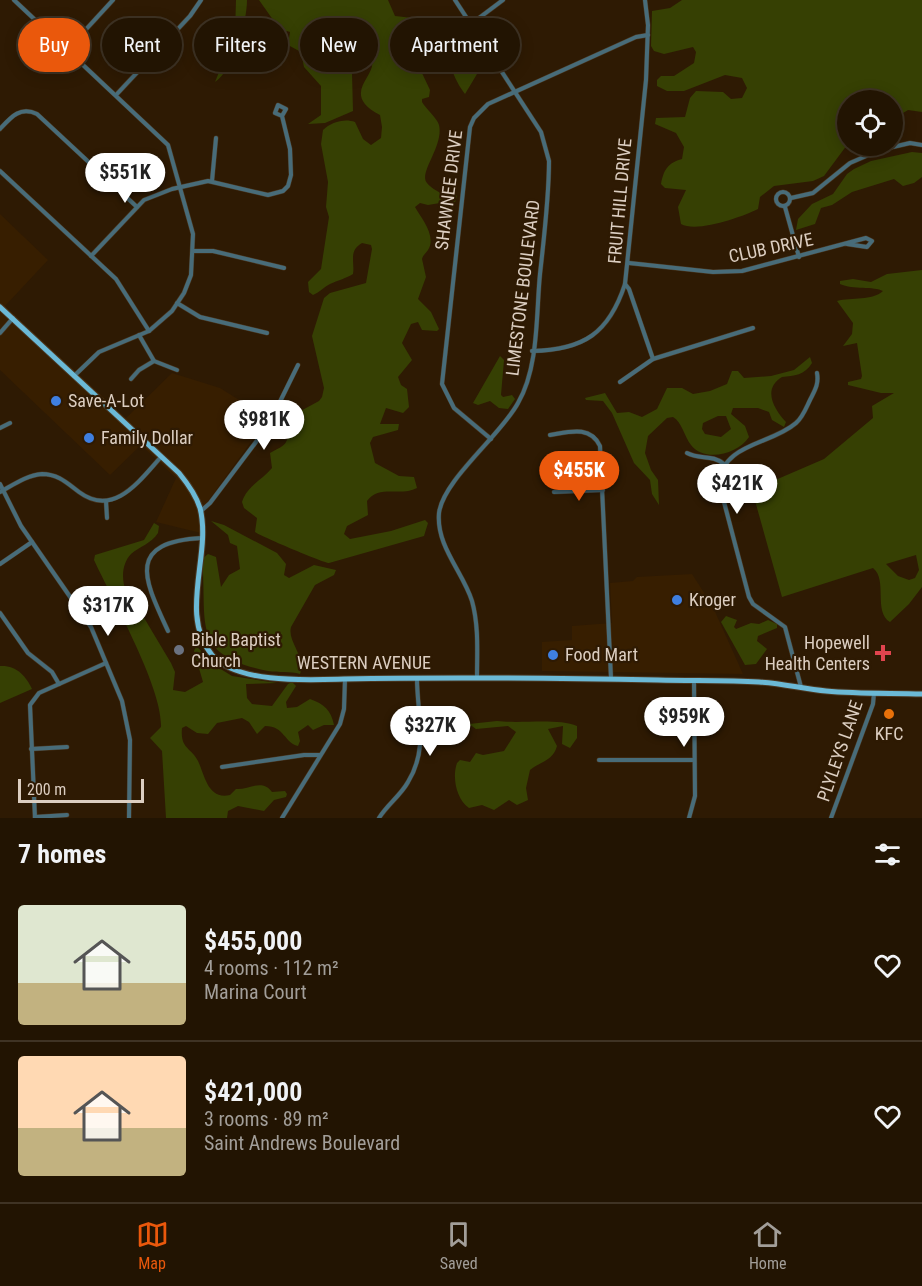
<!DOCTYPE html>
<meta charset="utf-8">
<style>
:root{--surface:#221402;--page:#2a1d0c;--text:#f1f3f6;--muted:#a29e99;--line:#3f3324;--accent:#ea580c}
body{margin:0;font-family:"Roboto Condensed",sans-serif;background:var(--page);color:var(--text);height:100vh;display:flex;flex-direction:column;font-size:22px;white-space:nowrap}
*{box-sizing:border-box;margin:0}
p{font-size:20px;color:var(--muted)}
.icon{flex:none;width:33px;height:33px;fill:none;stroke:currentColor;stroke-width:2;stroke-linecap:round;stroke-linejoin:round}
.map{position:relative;height:818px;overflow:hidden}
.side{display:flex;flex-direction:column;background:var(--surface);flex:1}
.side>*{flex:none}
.guide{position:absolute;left:18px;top:18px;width:600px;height:54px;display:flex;gap:12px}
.controls{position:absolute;left:837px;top:90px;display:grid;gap:12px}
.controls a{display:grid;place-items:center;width:66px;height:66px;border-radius:50%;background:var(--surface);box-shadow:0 3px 15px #0003,0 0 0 2px var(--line);font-size:30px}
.scale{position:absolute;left:18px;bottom:15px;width:126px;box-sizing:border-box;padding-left:6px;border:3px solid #dccec1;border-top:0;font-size:16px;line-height:21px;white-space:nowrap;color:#dccec1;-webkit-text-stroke:4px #2e1a03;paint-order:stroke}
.price{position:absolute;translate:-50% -51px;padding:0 14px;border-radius:21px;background:#fff;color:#222;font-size:20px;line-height:39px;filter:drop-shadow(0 2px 3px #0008)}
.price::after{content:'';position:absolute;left:50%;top:36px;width:18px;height:14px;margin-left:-9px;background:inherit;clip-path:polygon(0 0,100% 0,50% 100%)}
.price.current{background:var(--accent);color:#fff}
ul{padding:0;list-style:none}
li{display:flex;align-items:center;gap:18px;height:150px;padding:0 18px}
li+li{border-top:2px solid var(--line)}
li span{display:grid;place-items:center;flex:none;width:168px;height:120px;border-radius:6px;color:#555}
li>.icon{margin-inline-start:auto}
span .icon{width:72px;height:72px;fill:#fffc;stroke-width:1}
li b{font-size:26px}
h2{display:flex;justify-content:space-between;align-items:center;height:72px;padding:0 18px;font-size:26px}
.tag{padding:0 21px;border-radius:27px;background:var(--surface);box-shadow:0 3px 15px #0003,0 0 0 2px var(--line);font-size:21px;line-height:54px}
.tag.current{background:var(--accent);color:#fff}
.tabs{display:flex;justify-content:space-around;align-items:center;height:84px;border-top:2px solid var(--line);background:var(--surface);font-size:16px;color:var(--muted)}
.tabs a{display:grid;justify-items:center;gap:3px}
.tabs .current{color:var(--accent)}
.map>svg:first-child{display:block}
.built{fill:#371e00}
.green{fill:#364003;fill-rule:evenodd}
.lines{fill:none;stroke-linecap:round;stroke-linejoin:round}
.minor-casing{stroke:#4a3721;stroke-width:5}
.major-casing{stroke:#4a3721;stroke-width:7}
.minor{stroke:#486c79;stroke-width:4}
.major{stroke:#6bb9d6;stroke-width:5}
.shop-dot{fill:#3f7fe0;stroke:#2e1a03;stroke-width:2}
.worship-dot{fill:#6b7280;stroke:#2e1a03;stroke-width:2}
.health-dot{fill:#e0444e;stroke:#2e1a03;stroke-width:2}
.food-dot{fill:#e8710a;stroke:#2e1a03;stroke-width:2}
.labels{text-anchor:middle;stroke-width:4.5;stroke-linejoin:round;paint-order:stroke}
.street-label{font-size:18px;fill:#dccec1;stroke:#2e1a03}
.poi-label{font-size:18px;fill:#dccec1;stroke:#2e1a03;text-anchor:start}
</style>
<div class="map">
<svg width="922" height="818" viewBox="0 0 922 818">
<rect width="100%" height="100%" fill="#2e1a03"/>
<g class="built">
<path d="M0,214l48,46 -43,46 121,112 46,-45 48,15 48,30 -62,86 -5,29 -45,-11 20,-44 -35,-33 -31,30 -110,-105z"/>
<path d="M692,574l20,31 31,69 -201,-3v-29l30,-2v-14l40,-3 -2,-40 23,-2 4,-4z"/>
</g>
<g class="green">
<path d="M236,0h11c0,22 -13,69 -32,82l20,-49z"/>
<path d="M259,0h129l7,16 18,2 9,14 10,31 -10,10 8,17 -1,7 -7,2v3c4,7 15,16 17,23 5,21 -21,48 -12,58 3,4 10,8 15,11l11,-3 4,5 -4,13 -13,-6 -12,2 -8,-2 -5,4c6,11 22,29 13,43 -2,3 -5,5 -6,9l4,18 -8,22 13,13 8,17 -2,2 -15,-1 -4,-8 -7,2 -9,19 10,17 -14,17 3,8 6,4 2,18 -6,6 -17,-5 -6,16h19l-1,6 -25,7 -3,6 5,20 24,13 15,1 3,11c-16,9 -38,-4 -50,13l1,14 -21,11 -3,8 6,5 41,-8 34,-11 3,3 -4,13 -95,27c-5,0 -71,-28 -74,-31l2,-14 -13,-10 -2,-6c5,-16 20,-22 30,-34l-2,-15c14,-8 19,-7 18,-27l-11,-10 3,-11 5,-2 4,8 6,3 24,-13 3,-4 2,-9 -12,-52 12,-38 6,-5 36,-10 6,-34 -1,-4 -9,-2c-14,8 -7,19 -9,31 -8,5 -15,6 -23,10 -6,3 -10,8 -17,11l-4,-3 -1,-10 13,-13 8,-52 -3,-10 2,-25 -7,-38 2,-14c8,-8 22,-12 32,-8l8,17 8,6 10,-7 1,-11 -2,-12c-53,-27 27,-50 -28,-68l-11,4 3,13 8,9 1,38 -28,12 -17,1 13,-9v-29l-17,-19 -3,-15 -13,-7 2,-13 -3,-1 -4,3z"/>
<path d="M682,0h240v112l-14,-2 -15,9 -1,-19h-44l-1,45 -23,31 -11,5 -39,5 -14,11 -2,12c-16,8 -61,24 -77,15l-3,-17 8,-17 -21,-2 -4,-4c3,-15 7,-21 21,-25l2,-12 -8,-14 -21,-9 1,-6 29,-1 5,-19 6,-7 27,1 8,7 11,-1 5,-10 -5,-10 -17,-3 -41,16h-17l-10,-5v-6l4,-4h13l20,-13 2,-11 -3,-5 -29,7 -10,-3 -3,-5 1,-35 18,-3z"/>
<path d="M448,45l8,2 8,14 13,13 -12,20c-12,-16 -12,-25 -21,-41z"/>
<path d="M912,152l10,1v24l-8,6 -11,3 -9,-7 -42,13 -20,13 -11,3 -6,16 -19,6 2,-11 14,-15 21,-10 14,-20 7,-5 17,-8z"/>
<path d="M922,270v317l-13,17 -19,18c-17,-10 -2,-42 -17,-54l-91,29 -30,-107 72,-31 49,-41 -1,-12 22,-13h-13l-33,-8v-3l13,-3 1,-3 -5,-33 -14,3 9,-12 1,-11 -16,-22c15,-4 35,0 46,-10 -9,-5 -30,-1 -43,-7v-3l13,-2 18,3 16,-8zM916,555l3,15 -4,8 -6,2 -11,-4 -12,-12z"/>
<path d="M500,356l4,4 -3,35 2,2 9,-2 3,4 -7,10 -9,-1 -9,-7 -12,4 -5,-2z"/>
<path d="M810,357l2,6c-7,12 -18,13 -30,14 -20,12 -8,32 4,45l-2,5 -12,-7 -3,-8 -11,-4h-25l-2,6 14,12 4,11c-11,17 -44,26 -58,8 -7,-9 -9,-23 -18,-28l-6,1 -19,18 -3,17 6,17 7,10 1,25 -7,-11 -2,-14 -16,-17 -22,-50 -9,-12 -17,-1 -1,-2 20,-5 12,20 12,-1 13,5 15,-8 10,-21h15l11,6 17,-3 17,-7 5,-13h6l6,7 27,-2 23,-6zM718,416h8l5,13 -10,8 -16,-3 -3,-5 1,-6z"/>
<path d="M211,521l13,4 53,28 9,11 -2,11 5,3 25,-13 22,5 -2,5 -19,10 -24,42c-4,15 16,30 9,47 -10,-3 -21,-1 -32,-3 -79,-16 -60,-47 -66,-112l6,-5 8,3 5,30 8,-12 11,-6 -3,-23 -7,-3 -2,-8z"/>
<path d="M154,523l5,3 -1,7c-7,11 -18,13 -27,21 -12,12 -10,38 3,47l37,62 4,9 -2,18 12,2 18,-10 -9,-31 2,-5 23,22 13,8 45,7 -31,1 1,14 5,6 20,2 16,-22 4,-2 4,4 -10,16 1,6 10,-1 13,-8c14,5 21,11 24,26h-10l-11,5 -5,-5 -10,7 2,9 -2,5c-14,-3 -13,-20 -33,-20l-8,8 -8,-12 -7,-4 -25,5 -9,11 -11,-1 -11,-7 -4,2c-2,21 9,19 16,33 7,15 10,39 32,34l6,-6c13,1 26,-11 36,3l13,-1 2,3 -1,3 -12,3 -10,11 -26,-5 -10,5 -1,7h-61l-4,-67 -12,-13 11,-11c2,-39 -50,-130 -67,-167l1,-5 49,-15z"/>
<path d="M726,616l11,4 -3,7 2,2 15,-6 8,1 9,-4 9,4v4l-19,8 -1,5 10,8 -11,15 -11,1 -24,-43z"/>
<path d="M0,666c16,-1 26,10 32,23l-32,14z"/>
<path d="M497,721c23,3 62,-3 80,5v12l-7,10 -8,-4 1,-18 -15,3 9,17c-4,15 -16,15 -27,24l-4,18 2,12 -11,5 -8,-5 -15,10 -12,-5 -13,3c-13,-9 -17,-31 -12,-45l3,-3 10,2 6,-9 7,2 21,-4 12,-19 -8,-6 -32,3 -7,-5z"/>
</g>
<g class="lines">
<defs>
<g id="minor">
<path d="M14,0l154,145 25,89 -2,41 -7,18 -12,18 -23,20 -50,21 -25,24"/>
<path d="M455,0l86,132 8,29c0,37 -5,76 -9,113 -4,40 -1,93 -22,129 -17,32 -75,77 -79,110 -3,33 24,59 33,88 7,25 5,52 5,77"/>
<path d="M471,24l32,-24"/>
<path d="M67,50l46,-50"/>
<path d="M116,95l74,-79 11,-16"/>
<path d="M0,129c11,-12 20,-23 37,-15l100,93"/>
<path d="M0,171l116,108 33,52"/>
<path d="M212,181l4,-43"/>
<circle cx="783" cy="199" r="7"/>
<path d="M791,198l22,-5 37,-30 30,-13 30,-7 12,2"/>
<path d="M785,207l14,50"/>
<path d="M194,251h19l71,17"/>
<path d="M91,256l53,-56 28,-11 36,-8 60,14 15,-4 5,-5 3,-11 -1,-26 -8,-33 4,-7 -8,-4 -3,8 7,3"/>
<path d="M629,263l84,9 29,-1 124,-33 6,3 -5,6 -20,-3"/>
<path d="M177,303l23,14 67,16"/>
<path d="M0,333l13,-15"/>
<path d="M139,335l15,26 23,9"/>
<path d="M532,351c52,-1 77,-18 93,-67"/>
<path d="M653,359l100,-31"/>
<path d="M131,379l8,-9 15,-9"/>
<path d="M620,382l33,-23 -24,-70 -4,-5 21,-204 2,-55 -3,-25"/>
<path d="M0,428l10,-5"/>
<path d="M550,435c19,-3 40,-10 50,11l11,232"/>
<path d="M491,439l-37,-31 -12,-24 28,-257 4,-9 14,-14 148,-67 12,-2"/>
<path d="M687,453c13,7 25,1 37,11"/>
<path d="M0,484l21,42 70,101 31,74 8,39 -1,78"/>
<path d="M0,492c13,-7 27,-17 42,-18 16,0 25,9 37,18 35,26 61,-12 82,-35"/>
<path d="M554,492l49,-2"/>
<path d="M106,501l1,17"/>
<path d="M201,511l9,-8 58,-77 30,-61"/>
<path d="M0,564l32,-22"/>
<path d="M0,613l28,40 24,19 7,12"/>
<path d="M168,631c-23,-50 -44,-89 34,-93"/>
<path d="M801,687l-16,-60 -32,-23 -4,-7 -30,-114c4,-40 52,-38 77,-60 7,-6 10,-15 14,-23 5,-10 9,-16 7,-27"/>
<path d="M31,749l36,-2"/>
<path d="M599,760h95"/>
<path d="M222,767l82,-12h16"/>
<path d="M35,817l32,-2"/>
<path d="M35,818l-5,-113 9,-12 67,-30"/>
<path d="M282,818l58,-94 4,-15 1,-30"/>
<path d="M379,818c8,-13 22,-23 29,-36 21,-34 9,-67 9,-104"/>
<path d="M689,818l6,-22 -1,-116"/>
<path d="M831,818l42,-114 1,-11"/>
</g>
<path id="major" d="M0,307l179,166c9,11 17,22 21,35 12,47 -22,106 12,147 25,29 97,25 132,24 104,-2 209,-1 314,1 34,1 67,0 101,2 22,1 45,7 67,9 32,3 64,2 96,3"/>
</defs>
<use href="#minor" class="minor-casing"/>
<use href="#major" class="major-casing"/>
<use href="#minor" class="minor"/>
<use href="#major" class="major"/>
</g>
<g class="shop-dot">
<circle cx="56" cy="401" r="6"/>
<circle cx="89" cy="438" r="6"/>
<circle cx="677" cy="600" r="6"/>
<circle cx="553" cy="655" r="6"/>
</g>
<circle class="worship-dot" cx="179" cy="650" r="6"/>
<path class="health-dot" d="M880 644h6v6h6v6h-6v6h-6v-6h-6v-6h6z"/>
<circle class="food-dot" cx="889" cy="714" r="6"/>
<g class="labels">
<g class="street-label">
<text transform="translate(449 190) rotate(-83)" y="6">SHAWNEE DRIVE</text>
<text transform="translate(620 201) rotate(-85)" y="6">FRUIT HILL DRIVE</text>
<text transform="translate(771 248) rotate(-12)" y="6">CLUB DRIVE</text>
<text transform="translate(523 288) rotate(-83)" y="6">LIMESTONE BOULEVARD</text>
<text x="364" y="669">WESTERN AVENUE</text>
<text transform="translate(840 751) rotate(-71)" y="6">PLYLEYS LANE</text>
</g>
<g class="poi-label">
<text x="68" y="407">Save-A-Lot</text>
<text x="101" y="444">Family Dollar</text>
<text x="689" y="606">Kroger</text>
<text x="191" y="646">Bible Baptist<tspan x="191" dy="21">Church</tspan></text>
<text x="870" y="649" text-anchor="end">Hopewell<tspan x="870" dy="21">Health Centers</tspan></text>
<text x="565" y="661">Food Mart</text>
<text x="889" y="740" text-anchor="middle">KFC</text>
</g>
</g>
</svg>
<div class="controls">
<a><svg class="icon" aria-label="locate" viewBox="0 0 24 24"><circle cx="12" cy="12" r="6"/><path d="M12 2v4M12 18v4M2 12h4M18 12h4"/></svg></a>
</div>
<div class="scale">200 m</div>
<b class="price" style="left:125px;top:204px">$551K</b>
<b class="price" style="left:264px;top:451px">$981K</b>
<b class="price current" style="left:579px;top:502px">$455K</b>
<b class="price" style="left:737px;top:515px">$421K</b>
<b class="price" style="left:108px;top:637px">$317K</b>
<b class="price" style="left:684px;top:748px">$959K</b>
<b class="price" style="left:430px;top:757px">$327K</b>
<div class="guide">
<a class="tag current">Buy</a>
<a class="tag">Rent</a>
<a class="tag">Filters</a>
<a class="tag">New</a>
<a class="tag">Apartment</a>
</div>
</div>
<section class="side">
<h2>7 homes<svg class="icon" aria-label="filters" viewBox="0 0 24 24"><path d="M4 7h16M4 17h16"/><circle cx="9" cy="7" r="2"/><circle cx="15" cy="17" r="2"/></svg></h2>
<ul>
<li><span style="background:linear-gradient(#dfe7d0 65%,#c2b280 0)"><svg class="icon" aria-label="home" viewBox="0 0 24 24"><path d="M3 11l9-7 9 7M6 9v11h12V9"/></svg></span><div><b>$455,000</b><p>4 rooms · 112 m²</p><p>Marina Court</p></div><svg class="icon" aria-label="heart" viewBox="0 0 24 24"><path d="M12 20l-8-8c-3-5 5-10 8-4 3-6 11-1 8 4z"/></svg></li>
<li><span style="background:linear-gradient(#ffd9b3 60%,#c2b280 0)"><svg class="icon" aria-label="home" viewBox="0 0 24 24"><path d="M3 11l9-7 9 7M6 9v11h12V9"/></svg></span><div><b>$421,000</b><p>3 rooms · 89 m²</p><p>Saint Andrews Boulevard</p></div><svg class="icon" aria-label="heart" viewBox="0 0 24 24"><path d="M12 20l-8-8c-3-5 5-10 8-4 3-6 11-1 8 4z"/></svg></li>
</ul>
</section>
<nav class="tabs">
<a class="current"><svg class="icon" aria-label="map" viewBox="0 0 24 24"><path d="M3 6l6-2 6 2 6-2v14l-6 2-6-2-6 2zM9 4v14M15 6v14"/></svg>Map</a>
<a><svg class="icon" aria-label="saved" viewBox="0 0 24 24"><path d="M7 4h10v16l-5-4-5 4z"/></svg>Saved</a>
<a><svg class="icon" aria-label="home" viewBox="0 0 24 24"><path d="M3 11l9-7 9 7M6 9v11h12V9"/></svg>Home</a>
</nav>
